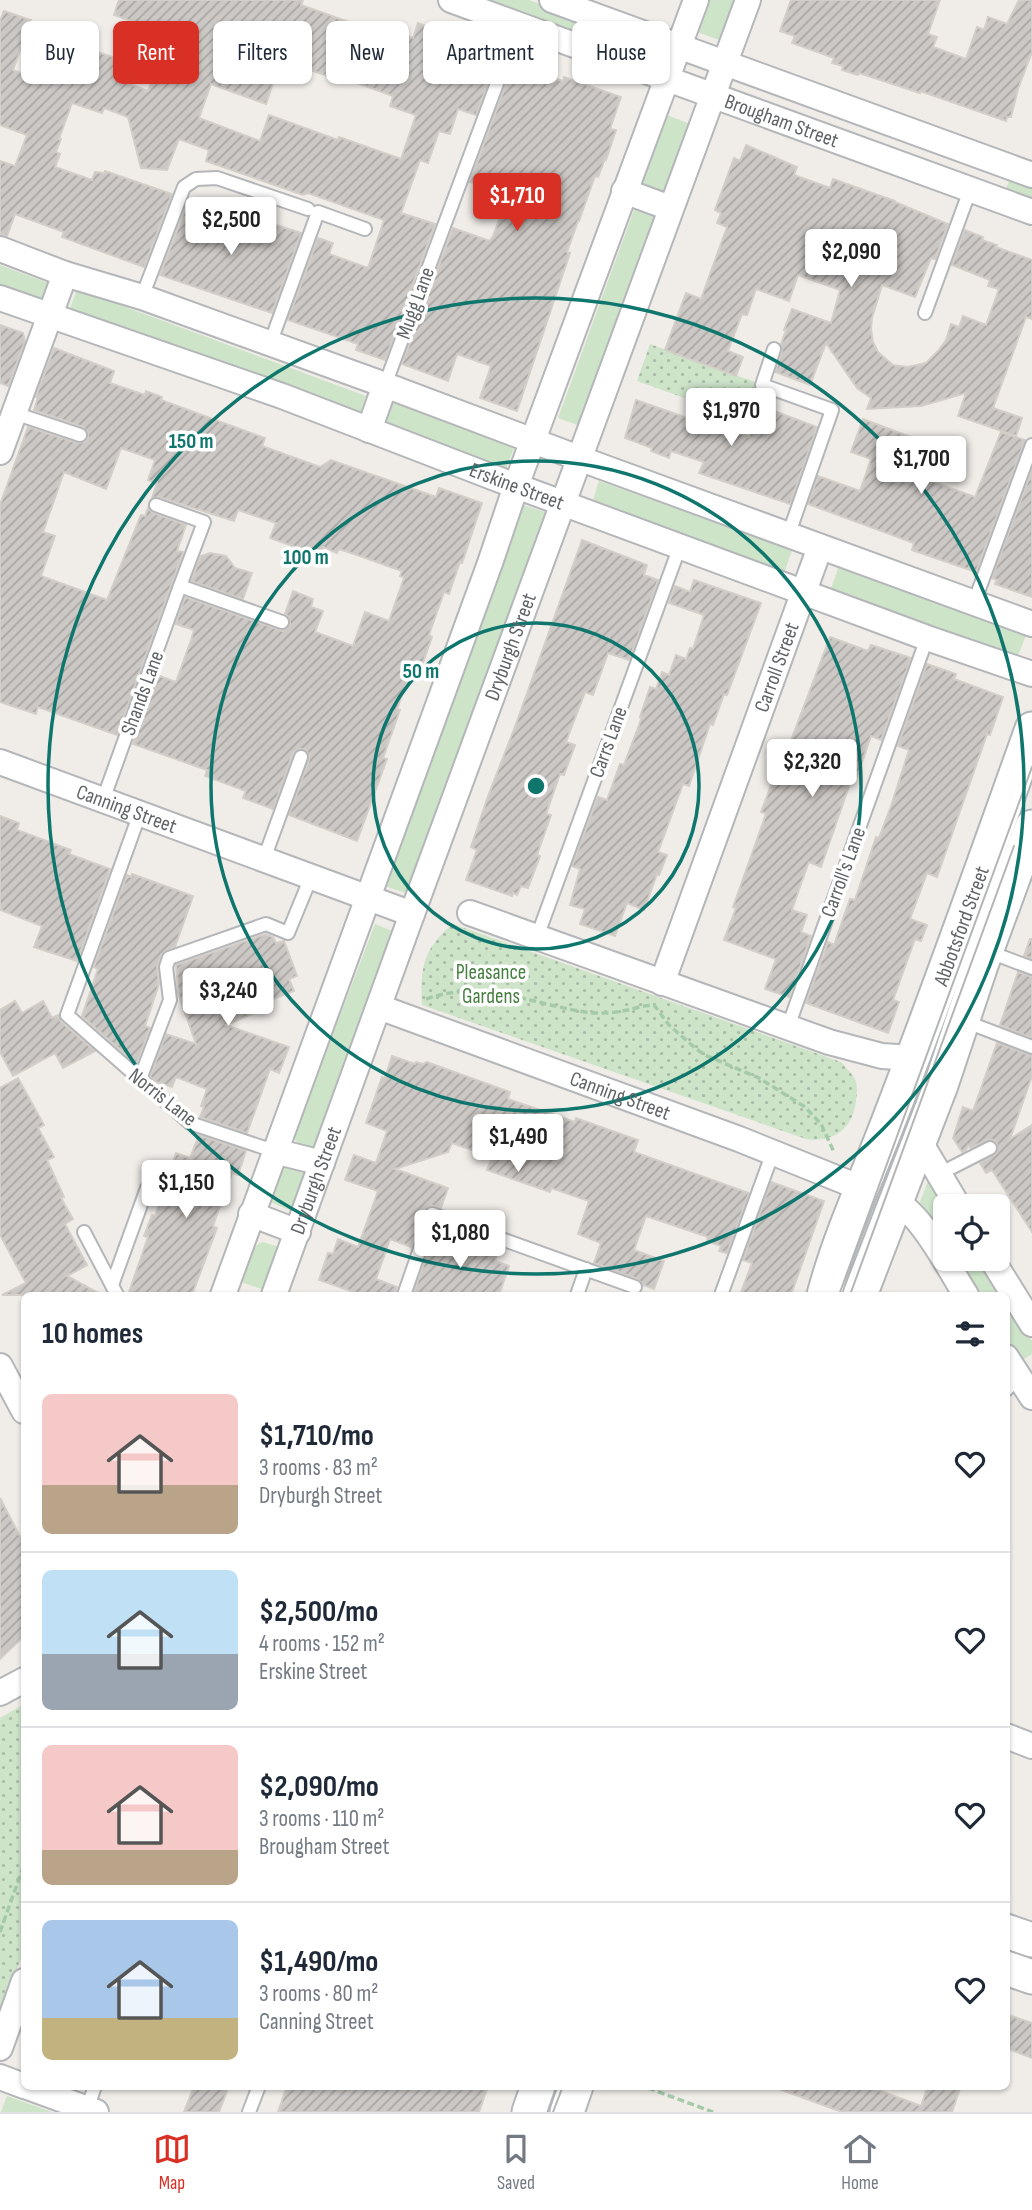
<!DOCTYPE html>
<meta charset="utf-8">
<style>
:root{--surface:#fff;--page:#f6f6f7;--text:#1f2937;--muted:#747a83;--line:#e0e1e3;--accent:#d93025}
body{margin:0;font-family:"Sofia Sans Condensed",sans-serif;background:var(--page);color:var(--text);height:100vh;display:flex;flex-direction:column;font-size:26px;white-space:nowrap}
*{box-sizing:border-box;margin:0}
p{font-size:23px;color:var(--muted)}
.icon{flex:none;width:38px;height:38px;fill:none;stroke:currentColor;stroke-width:2;stroke-linecap:round;stroke-linejoin:round}
.map{position:relative;flex:1;overflow:hidden}
.side{position:absolute;left:21px;top:1292px;width:989px;height:798px;display:flex;flex-direction:column;background:var(--surface);border-radius:10px;box-shadow:0 2px 5px #0004}
.side>*{flex:none}
.guide{position:absolute;left:21px;top:21px;width:990px;height:63px;display:flex;gap:14px}
.fabs{position:absolute;left:933px;top:1194px;display:grid;gap:14px}
.fabs a{display:grid;place-items:center;width:77px;height:77px;border-radius:10px;background:var(--surface);box-shadow:0 2px 5px #0004;font-size:35px}
.price{position:absolute;translate:-50% -60px;padding:0 16px;border-radius:7px;background:#fff;color:#222;font-size:23px;line-height:46px;filter:drop-shadow(0 2px 4px #0008)}
.price::after{content:'';position:absolute;left:50%;top:42px;width:21px;height:16px;margin-left:-10px;background:inherit;clip-path:polygon(0 0,100% 0,50% 100%)}
.price.current{background:var(--accent);color:#fff}
ul{padding:0;list-style:none}
li{display:flex;align-items:center;gap:21px;height:175px;padding:0 21px}
li+li{border-top:2px solid var(--line)}
li span{display:grid;place-items:center;flex:none;width:196px;height:140px;border-radius:10px;color:#555}
li>.icon{margin-inline-start:auto}
span .icon{width:84px;height:84px;fill:#fffc;stroke-width:1}
li b{font-size:30px}
h2{display:flex;justify-content:space-between;align-items:center;height:84px;padding:0 21px;font-size:30px}
.chip{padding:0 24px;border-radius:10px;background:var(--surface);box-shadow:0 2px 5px #0004;font-size:24px;line-height:63px}
.chip.current{background:var(--accent);color:#fff}
.dock{display:flex;justify-content:space-around;align-items:center;height:98px;border-top:2px solid var(--line);background:var(--surface);font-size:19px;color:var(--muted)}
.dock a{display:grid;justify-items:center;gap:4px}
.dock .current{color:var(--accent)}
.map>svg:first-child{display:block}
.grass{fill:#cde4c9}
.park{fill:url(#park-dots)}
.building{fill:url(#building-hatch);stroke:#d4cec8;stroke-width:2;fill-rule:evenodd}
.lines{fill:none;stroke-linecap:round;stroke-linejoin:round}
.lane-casing{stroke:#b4b6b9;stroke-width:16}
.street-casing{stroke:#b4b6b9;stroke-width:28}
.secondary-casing{stroke:#b3b6b9;stroke-width:37}
.path{stroke:#a5caaa;stroke-width:3.5;stroke-dasharray:7 3.5;stroke-linecap:butt}
.lane{stroke:#fff;stroke-width:12}
.street{stroke:#fff;stroke-width:24}
.secondary{stroke:#fff;stroke-width:33}
.tram{stroke:#b4b5b5;stroke-width:2}
.ring{fill:none;stroke:#0f766e;stroke-width:3.5}
.labels{text-anchor:middle;stroke-width:7;stroke-linejoin:round;paint-order:stroke}
.street-label{font-size:21px;fill:#606467;stroke:#fff}
.park-label{font-size:21px;fill:#467f3f;stroke:#fff}
.centre{fill:#0f766e;stroke:#fff;stroke-width:3.5}
.ring-label{font-size:21px;text-anchor:middle;font-weight:bold;fill:#0f766e;stroke:#fff;stroke-width:7;stroke-linejoin:round;paint-order:stroke}
</style>
<div class="map">
<svg width="1032" height="2112" viewBox="0 0 1032 2112">
<defs>
<pattern id="park-dots" width="8" height="8" patternUnits="userSpaceOnUse" patternTransform="scale(1.75)"><rect width="8" height="8" fill="#cde4c9"/><path d="M2 2h.1M6 6h.1" fill="none" stroke="#aabca7" stroke-width="1.8" stroke-linecap="round"/></pattern>
<pattern id="building-hatch" width="6" height="6" patternUnits="userSpaceOnUse" patternTransform="scale(1.75)"><rect width="6" height="6" fill="#ccc8c5"/><path d="M-1 1l2-2M0 6l6-6M5 7l2-2" fill="none" stroke="#a9a6a4"/></pattern>
</defs>
<rect width="100%" height="100%" fill="#f0ede9"/>
<g class="grass">
<path d="M466,0h63l124,46 -8,20z"/>
<path d="M705,0h32l-15,41 -28,-10z"/>
<path d="M667,115l23,9 -27,74 -23,-8z"/>
<path d="M1011,175l21,8v25l-29,-11z"/>
<path d="M634,210l22,8 -76,208 -22,-8z"/>
<path d="M0,265l51,19 -8,19 -43,-16z"/>
<path d="M77,289l289,107 -8,22 -289,-107z"/>
<path d="M393,403l121,45 -9,24 -121,-45z"/>
<path d="M599,481l193,69 -7,21 -193,-68z"/>
<path d="M523,505l28,9 -142,380 -25,-8z"/>
<path d="M838,568l188,67 -8,21 -187,-67z"/>
<path d="M375,924l20,8 -81,216 -3,1 -12,-3 -4,-7v-6z"/>
<path d="M293,1161l12,4 4,13 -13,35 -28,-12 13,-34z"/>
<path d="M930,1176l15,30v35l-25,-39z"/>
<path d="M263,1242l16,5 -15,43 -23,-8c5,-13 8,-36 22,-40z"/>
<path d="M956,1258h25l23,37h-24z"/>
<path d="M1006,1299l26,42v13l-11,7 -15,-24z"/>
<path d="M7,2096l45,16h-51z"/>
</g>
<g class="park">
<path d="M650,344l124,45 -14,36 -123,-44z"/>
<path d="M453,924l388,138c4,5 10,10 14,17 3,7 2,15 1,22 -3,28 -23,42 -50,38l-384,-134c-2,-36 1,-57 31,-81z"/>
<path d="M24,1704v246l-24,66v-298z"/>
</g>
<g class="building">
<path d="M119,0h184l-2,5 90,32 3,-6 19,7 5,-15 21,8 -3,6 61,22 -21,56 -18,-6 -8,25 -11,-3 -11,32 -8,-3 -19,53 34,11 -50,136 -29,-10 2,-6 -70,-24 30,-82 15,5 -4,11 39,14 16,-48 -76,-27 -5,2 -97,-34 3,-11 -30,-11 -12,31 -26,-2 -13,-51 -24,-9 -2,5 -30,-10 -13,36h2l-5,13 4,2 -5,13 37,13 3,-8 9,1 1,-2 67,23 -28,73 -82,-30 2,-5 -49,-18 -8,22 -7,-2v-73l15,5 12,-31 -27,-10v-104l4,-10 27,9 -18,50 32,13 12,-33 31,11 4,-11 32,11 -7,18 31,12 15,-42 -29,-10 5,-15 -25,-9zM281,60l64,22 1,-3 47,17 -3,10 26,9 -15,44 -62,-22 -1,3 -69,-25 -9,26 -61,-23 12,-34 55,20z"/>
<path d="M791,0h149l-12,34 9,3 -4,10 33,12 11,-32 7,3 4,-13 19,7 12,-24h13v52l-14,37 -7,28h-4l-1,4 -86,-30v2l-61,-20 -1,2 -16,-5 1,-4 -11,-3 2,-5 -42,-15 3,-7 -15,-5z"/>
<path d="M513,65l50,16 1,-4 57,20 -11,32 6,1 -10,30 -1,-1 -7,18 -3,-1 -16,45h-1l-11,31 3,1 -53,158 -37,-13 11,-32 -34,-12 -9,27 -46,-17 51,-136 37,13 3,-5 15,-41 -38,-13z"/>
<path d="M746,145l51,22 -3,8 36,13 3,-9 62,22v1l53,22 -13,35 -4,-1 -16,39 -33,-12 -10,33 -1,11 2,13 5,10 15,13 15,2 18,-4 13,-13 7,-10 5,-16 8,3 4,-11 23,9 13,-36 -11,-3 2,-6 -38,-15 13,-35 18,7 -1,3 15,5 -1,2 36,13v59l-6,-2 -33,91 29,10 -6,18 -58,-20 8,-23 -45,13 -54,3 4,-11 -14,-10 -31,-45 -16,42 -35,-13 7,-20 -1,-8 5,-14h-2l8,-21 39,14 9,-33 -42,-15 -9,26 -33,-12 -9,26 -5,-1 -14,37 15,6 -7,19 -71,-26 21,-57 15,6 26,-72 -10,-4 4,-10 -6,-3 19,-52 6,3z"/>
<path d="M186,207l28,10 2,-8 55,20 2,-5 28,9 -29,80 -112,-38z"/>
<path d="M0,325l23,8 2,8 -17,45 -8,-3z"/>
<path d="M54,348l60,23 -4,12 35,12 1,-4 16,6 -1,3 104,38 -3,8 58,21 11,-7 105,37 3,-9 43,15 -20,60 -2,-1 -11,32 -5,-2 -15,43 3,2 -12,34 -8,-2 -15,40 3,1 -17,48 4,1 -30,82 -68,-26 20,-55v-5l-4,-6h-6l-6,4 -20,56 -30,-11 3,-7 -41,-15 2,-6 -74,-26 24,-69 19,7 15,-42 3,-10 -18,-6 9,-27 98,34 7,-7 -1,-7 -4,-3 8,-23 20,8 -2,8 12,4 -8,21 38,14 12,-34 24,9 15,-43 -4,-2 2,-5 -45,-16 -18,-6 -2,4 -14,-6 -6,16 -18,-6 2,-8 -31,-11 6,-15 -38,-13 -4,11 -75,-24 -7,1 5,-15 -9,-3 7,-20 -34,-12 -15,41 -42,-17 -21,60 12,4 -14,40 66,24 34,-85 4,1 3,-8 5,5 33,12 -9,26 6,1 -66,183 -79,-28 -2,7 -36,-12v-197l28,-78 50,16 7,-1 3,-5v-4l-5,-6 -49,-17 4,-13h-2z"/>
<path d="M636,400l57,20 2,-3 54,20 9,-24 8,3 3,-7 48,18 -27,77 -91,-31 5,-11 -33,-11 -2,7 -18,-7 1,-3 -27,-10z"/>
<path d="M863,419l77,29 -12,32 47,17 26,-65 24,8 -49,132 -64,-22 2,-7 -106,-39 10,-28 42,15 11,-32 -20,-7z"/>
<path d="M1032,470v127l-37,-13 2,-4 -5,-2z"/>
<path d="M582,540l65,25 -3,10 14,5 -29,80 -21,-7 -15,42 -8,-3 -19,50 9,3 -11,30 -4,-1 -14,40 5,1 -14,40 3,1 -12,32 -7,-2 -4,9 -4,-2 -1,3 -46,-16 11,-30 -6,-3 16,-48 29,-75z"/>
<path d="M210,553l16,3 9,12 17,5 -9,26 -52,-18 10,-25z"/>
<path d="M694,580l67,23 -34,92 -3,-1 -11,31 -3,-1 -21,62 -6,-2 -25,68 9,3 -8,20 -2,-1 -13,36 -17,-7 -12,33 -35,-12 5,-15 -15,-4 10,-36 -8,-3 26,-69 9,3 13,-36 4,1 18,-48h-2l10,-30 6,2 6,-17 7,3 7,-20 10,4 4,-11 3,1 11,-34 -35,-12 6,-17 15,6z"/>
<path d="M830,637l38,14 3,-6 40,13 -30,82 -10,-4 -14,41 -4,-2 -32,92 -12,-5 -1,2 -16,46 15,5 -6,17 10,4 -22,61 -24,-8 11,-30 -52,-19 12,-32 -3,-1 33,-93 -5,-2 17,-46 3,1z"/>
<path d="M927,664l29,10 -2,5 49,18 -13,38 -3,-1 -50,143 -10,-4 -17,46 17,6 -6,16 -6,-2 -22,61 6,2 -11,31 -82,-30 22,-61 6,3 16,-46 5,1 21,-63 3,1 12,-32 18,-56 -11,-4z"/>
<path d="M0,816l19,7 -2,7 54,20 -2,4 41,15 -33,92 -43,-14 8,-21 -42,-16z"/>
<path d="M132,874l61,22 -18,51 -9,3 -5,5 -4,12 2,17 -14,42 5,2 -14,36 -54,-48 16,-47 -4,-2 33,-92 4,2z"/>
<path d="M266,934l7,3 3,6 8,-2 13,35 -8,3 5,12 -44,17 2,6 -26,11 63,22 -10,26 -9,-4 -23,64 -47,-16 4,-10 -3,-1 6,-17 -31,-12 -4,10 -16,-5 -6,-5 16,-43 30,10 -18,-51 -2,-28z"/>
<path d="M1030,939h2v20l-8,-3z"/>
<path d="M1018,972l14,5v61l-32,-13z"/>
<path d="M15,1001l7,12 21,-12 9,17 6,-3 3,7 34,29 -32,17 -8,-15 -42,23 -13,-24v-42z"/>
<path d="M997,1043l35,13v20l-22,63 22,-14v107l-40,-62 -6,3 -6,-10 17,-10v-10l-3,-3h-7l-17,8 -2,-3 -2,5 -4,2 -9,-14 10,-31 10,4z"/>
<path d="M392,1056l23,8 1,-2 7,2 4,-2 83,30 -2,7 67,23 1,-4 62,22 -4,12 115,41 -22,60 -8,-2 2,-5 -14,-5 1,-4 -62,-21 -12,34 30,11 -10,28 -11,-4 -5,-6 -44,-16 7,-20 -23,-9 11,-33 -38,-13 -1,4 -63,-22 5,-13 -40,-14 -4,9 -53,17 53,19 -7,20 -10,-3 -7,6 -13,36 -21,-8 -14,40 21,8 -2,8h-33l-43,-15 9,-27 5,1 5,-15 20,8 20,-56 -33,-11 9,-25 22,8 11,-32 -21,-8 16,-46 3,1z"/>
<path d="M18,1078l26,47 -6,3 16,29 -7,3 17,37 -3,1 12,21 -8,5 22,41 -20,11 35,19h-100l24,-12 -26,-48v-147z"/>
<path d="M199,1135l47,16 -8,24 -6,-2 -19,53 4,2 -25,67h-64l20,-58 -4,-1 8,-21 3,1 21,-63 14,5z"/>
<path d="M771,1182l53,19 -33,94h-51l12,-32 -9,-3z"/>
<path d="M434,1235l30,11 3,-8 15,5 -3,8 17,6 -1,4 14,5 -10,29h-86z"/>
<path d="M0,1498l24,46v92l-24,23z"/>
<path d="M1006,2014l26,9v35l-26,-10z"/>
<path d="M194,2086h35l-10,26h-35z"/>
<path d="M287,2086h201l-9,26h-201z"/>
<path d="M777,2086h91l53,20 7,-20h33l-9,26h-110l-66,-24z"/>
</g>
<g class="lines">
<defs>
<g id="lane">
<path d="M142,297l42,-110 12,-8 21,-1 91,31"/>
<path d="M925,313l45,-123"/>
<path d="M270,344l48,-132 47,17"/>
<path d="M774,349l-12,36 70,25 -44,126"/>
<path d="M385,385l134,-361"/>
<path d="M14,413l66,22"/>
<path d="M156,505l48,17 -24,64"/>
<path d="M974,603l58,-158"/>
<path d="M103,800l77,-214 102,36"/>
<path d="M140,813l-73,202 123,108 84,28"/>
<path d="M264,859l37,-102"/>
<path d="M537,937l143,-391"/>
<path d="M987,951l45,17"/>
<path d="M964,1021l68,26"/>
<path d="M788,1027l139,-389"/>
<path d="M140,1079l30,-79 -4,-33 3,-9 97,-34 22,9 23,-56"/>
<path d="M939,1174l51,-26"/>
<path d="M84,1232l33,63"/>
<path d="M112,1285l35,-97"/>
<path d="M404,1295l28,-81 203,73"/>
<path d="M577,1295l9,-26"/>
<path d="M721,1295l52,-143"/>
<path d="M1006,1390l13,-13"/>
<path d="M87,2109l8,-23"/>
<path d="M249,2112l10,-26"/>
</g>
<g id="street">
<path id="s1" d="M451,0l581,212"/>
<path d="M552,0l480,175"/>
<path d="M624,191l46,17"/>
<path d="M0,249l65,25 77,23 243,88 215,81 432,158"/>
<path id="s2" d="M0,298l282,98 218,84 427,158 105,36"/>
<path d="M369,430l16,-45"/>
<path d="M0,452l65,-178"/>
<path id="s3" d="M0,762l412,152"/>
<path d="M470,913l359,129 53,14 30,2"/>
<path id="s4" d="M662,983l158,-436"/>
<path id="s5" d="M379,1007l360,132 122,49"/>
<path d="M920,1142l38,64"/>
<path d="M274,1151l48,12"/>
<path d="M897,1203c25,12 53,67 69,92"/>
<path d="M251,1214l47,18"/>
<path d="M991,1258l41,66"/>
<path d="M223,1295l267,-732 26,-77 180,-486"/>
<path id="s6" d="M274,1295l138,-381 336,-914"/>
<path d="M1006,1357l26,40"/>
<path d="M0,1366l24,45"/>
<path d="M0,1693l24,-13"/>
<path d="M1006,1736l26,10"/>
<path d="M0,2048l24,-67"/>
<path d="M0,2077l24,9"/>
<path d="M25,2086l71,26"/>
</g>
<g id="secondary">
<path id="s7" d="M824,1295c16,-60 43,-117 65,-175 50,-129 96,-260 143,-391"/>
<path d="M860,1295l81,-210 40,-120 51,-138"/>
<path d="M1006,1931l26,9"/>
<path d="M1006,1968l26,9"/>
<path d="M529,2112l9,-26"/>
<path d="M567,2112l9,-26"/>
</g>
</defs>
<use href="#lane" class="lane-casing"/>
<use href="#street" class="street-casing"/>
<use href="#secondary" class="secondary-casing"/>
<g class="path">
<path d="M426,999c59,-20 101,4 159,13 14,2 29,1 43,-2 8,-2 17,-5 26,-5l15,20 26,23 10,7 54,23 46,29 16,17 13,28"/>
<path d="M0,1932l24,-67"/>
<path d="M648,2088l65,24"/>
</g>
<use href="#lane" class="lane"/>
<use href="#street" class="street"/>
<use href="#secondary" class="secondary"/>
<g class="tram">
<path d="M839,1295l193,-528"/>
<path d="M850,1295l164,-449"/>
<path d="M553,2112l10,-26"/>
</g>
</g>
<g class="ring">
<circle cx="536" cy="786" r="163"/>
<circle cx="536" cy="786" r="325"/>
<circle cx="536" cy="786" r="488"/>
</g>
<g class="labels">
<g class="street-label">
<text dy="7" stroke="none"><textPath href="#s1" startOffset="352">Brougham Street</textPath></text>
<text transform="translate(415 303) rotate(-70)" y="7">Mugg Lane</text>
<text dy="7" stroke="none"><textPath href="#s2" startOffset="550">Erskine Street</textPath></text>
<text dy="7" stroke="none"><textPath href="#s6" startOffset="690">Dryburgh Street</textPath></text>
<text dy="7" stroke="none"><textPath href="#s4" startOffset="336">Carroll Street</textPath></text>
<text transform="translate(142 693) rotate(-70)" y="7">Shands Lane</text>
<text transform="translate(608 742) rotate(-70)" y="7">Carrs Lane</text>
<text dy="7" stroke="none"><textPath href="#s3" startOffset="135">Canning Street</textPath></text>
<text transform="translate(843 872) rotate(-70)" y="7">Carroll's Lane</text>
<text dy="7" stroke="none"><textPath href="#s7" startOffset="394">Abbotsford Street</textPath></text>
<text dy="7" stroke="none"><textPath href="#s5" startOffset="257">Canning Street</textPath></text>
<text transform="translate(163 1097) rotate(38)" y="7">Norris Lane</text>
<text dy="7" stroke="none"><textPath href="#s6" startOffset="122">Dryburgh Street</textPath></text>
</g>
<g class="park-label">
<text x="491" y="979">Pleasance<tspan x="491" dy="24">Gardens</tspan></text>
</g>
</g>
<circle cx="536" cy="786" r="10" class="centre"/>
<g class="ring-label">
<text x="191" y="448">150 m</text>
<text x="306" y="564">100 m</text>
<text x="421" y="678">50 m</text>
</g>
</svg>
<div class="fabs">
<a><svg class="icon" aria-label="locate" viewBox="0 0 24 24"><circle cx="12" cy="12" r="6"/><path d="M12 2v4M12 18v4M2 12h4M18 12h4"/></svg></a>
</div>
<b class="price current" style="left:517px;top:233px">$1,710</b>
<b class="price" style="left:231px;top:257px">$2,500</b>
<b class="price" style="left:851px;top:289px">$2,090</b>
<b class="price" style="left:731px;top:448px">$1,970</b>
<b class="price" style="left:921px;top:496px">$1,700</b>
<b class="price" style="left:812px;top:799px">$2,320</b>
<b class="price" style="left:228px;top:1028px">$3,240</b>
<b class="price" style="left:518px;top:1174px">$1,490</b>
<b class="price" style="left:186px;top:1220px">$1,150</b>
<b class="price" style="left:460px;top:1270px">$1,080</b>
<div class="guide">
<a class="chip">Buy</a>
<a class="chip current">Rent</a>
<a class="chip">Filters</a>
<a class="chip">New</a>
<a class="chip">Apartment</a>
<a class="chip">House</a>
</div>
<section class="side">
<h2>10 homes<svg class="icon" aria-label="filters" viewBox="0 0 24 24"><path d="M4 7h16M4 17h16"/><circle cx="9" cy="7" r="2"/><circle cx="15" cy="17" r="2"/></svg></h2>
<ul>
<li><span style="background:linear-gradient(#f6c9c9 65%,#b9a48a 0)"><svg class="icon" aria-label="home" viewBox="0 0 24 24"><path d="M3 11l9-7 9 7M6 9v11h12V9"/></svg></span><div><b>$1,710/mo</b><p>3 rooms · 83 m²</p><p>Dryburgh Street</p></div><svg class="icon" aria-label="heart" viewBox="0 0 24 24"><path d="M12 20l-8-8c-3-5 5-10 8-4 3-6 11-1 8 4z"/></svg></li>
<li><span style="background:linear-gradient(#bfe0f5 60%,#9aa5b1 0)"><svg class="icon" aria-label="home" viewBox="0 0 24 24"><path d="M3 11l9-7 9 7M6 9v11h12V9"/></svg></span><div><b>$2,500/mo</b><p>4 rooms · 152 m²</p><p>Erskine Street</p></div><svg class="icon" aria-label="heart" viewBox="0 0 24 24"><path d="M12 20l-8-8c-3-5 5-10 8-4 3-6 11-1 8 4z"/></svg></li>
<li><span style="background:linear-gradient(#f6c9c9 75%,#b9a48a 0)"><svg class="icon" aria-label="home" viewBox="0 0 24 24"><path d="M3 11l9-7 9 7M6 9v11h12V9"/></svg></span><div><b>$2,090/mo</b><p>3 rooms · 110 m²</p><p>Brougham Street</p></div><svg class="icon" aria-label="heart" viewBox="0 0 24 24"><path d="M12 20l-8-8c-3-5 5-10 8-4 3-6 11-1 8 4z"/></svg></li>
<li><span style="background:linear-gradient(#a9c7e8 70%,#c2b280 0)"><svg class="icon" aria-label="home" viewBox="0 0 24 24"><path d="M3 11l9-7 9 7M6 9v11h12V9"/></svg></span><div><b>$1,490/mo</b><p>3 rooms · 80 m²</p><p>Canning Street</p></div><svg class="icon" aria-label="heart" viewBox="0 0 24 24"><path d="M12 20l-8-8c-3-5 5-10 8-4 3-6 11-1 8 4z"/></svg></li>
</ul>
</section>
</div>
<nav class="dock">
<a class="current"><svg class="icon" aria-label="map" viewBox="0 0 24 24"><path d="M3 6l6-2 6 2 6-2v14l-6 2-6-2-6 2zM9 4v14M15 6v14"/></svg>Map</a>
<a><svg class="icon" aria-label="saved" viewBox="0 0 24 24"><path d="M7 4h10v16l-5-4-5 4z"/></svg>Saved</a>
<a><svg class="icon" aria-label="home" viewBox="0 0 24 24"><path d="M3 11l9-7 9 7M6 9v11h12V9"/></svg>Home</a>
</nav>
